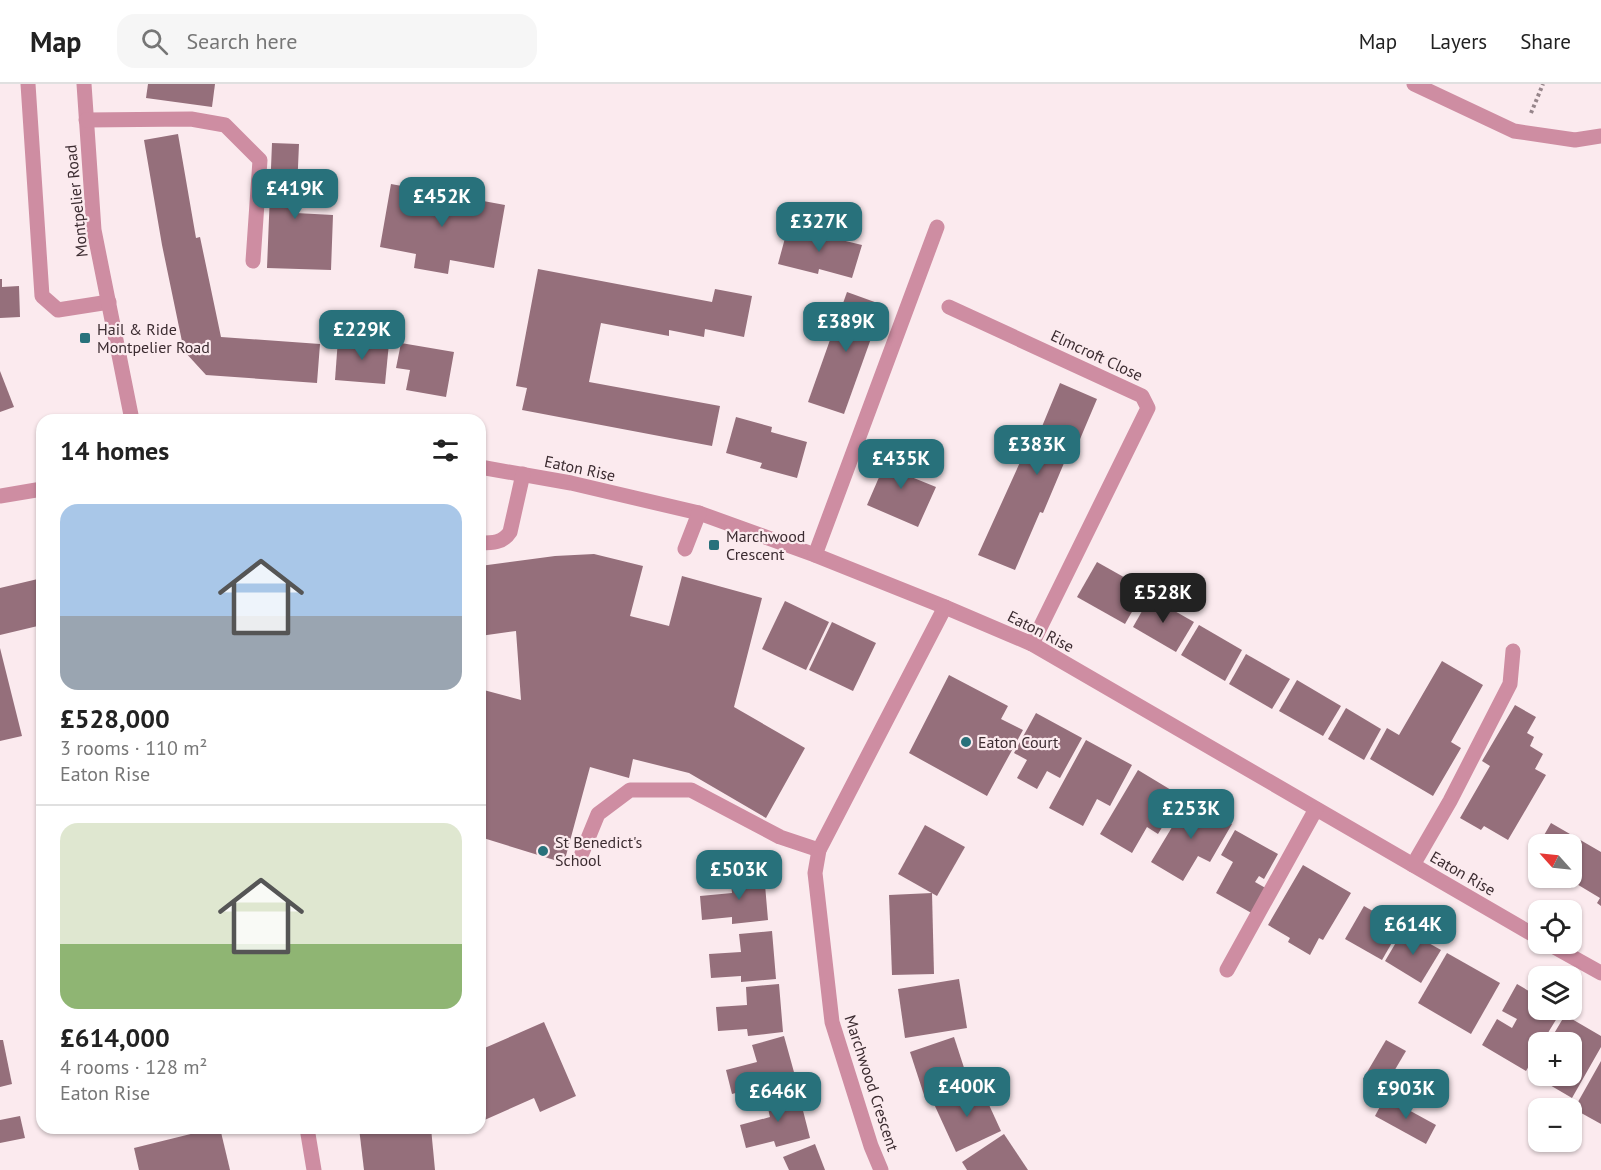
<!DOCTYPE html>
<meta charset="utf-8">
<style>
:root{--surface:#fff;--page:#f6f6f6;--text:#222;--muted:#767676;--line:#e0e0e0;--accent:#28717b}
body{margin:0;font-family:"PT Sans",sans-serif;background:var(--page);color:var(--text);height:100vh;display:flex;flex-direction:column;font-size:22px;white-space:nowrap}
*{box-sizing:border-box;margin:0}
p{font-size:20px;color:var(--muted)}
.icon{flex:none;width:33px;height:33px;fill:none;stroke:currentColor;stroke-width:2;stroke-linecap:round;stroke-linejoin:round}
.map{position:relative;flex:1;overflow:hidden}
.panel{position:absolute;left:36px;top:330px;width:450px;height:720px;display:flex;flex-direction:column;background:var(--surface);border-radius:18px;box-shadow:0 2px 4px #0004}
.panel>*{flex:none}
.needle{width:39px;rotate:297deg}
.fabs{position:absolute;left:1528px;top:750px;display:grid;gap:12px}
.fabs a{display:grid;place-items:center;width:54px;height:54px;border-radius:12px;background:var(--surface);box-shadow:0 2px 4px #0004;font-size:30px}
.price{position:absolute;translate:-50% -51px;padding:0 14px;border-radius:12px;background:var(--accent);color:#fff;font-size:20px;line-height:39px;filter:drop-shadow(0 2px 3px #0008)}
.price::after{content:'';position:absolute;left:50%;top:36px;width:18px;height:14px;margin-left:-9px;background:inherit;clip-path:polygon(0 0,100% 0,50% 100%)}
.price.on{background:#222;color:#fff}
ul{padding:0;list-style:none}
li{display:grid;align-content:center;gap:12px;height:318px;padding:0 24px}
li+li{border-top:2px solid var(--line)}
li span{display:grid;place-items:center;height:186px;border-radius:18px;color:#555}
li>.icon{margin-inline-start:auto}
span .icon{width:108px;height:108px;fill:#fffc;stroke-width:1}
li b{font-size:26px}
h2{display:flex;justify-content:space-between;align-items:center;height:72px;padding:0 24px;font-size:26px}
header{display:flex;align-items:center;gap:36px;box-sizing:border-box;height:84px;padding:0 30px;background:var(--surface);border-bottom:2px solid var(--line)}
header strong{font-size:28px}
nav{display:flex;gap:33px;margin-inline-start:auto;font-size:21px}
.search{width:420px;height:54px;background:var(--page);display:flex;align-items:center;gap:15px;box-sizing:border-box;padding:0 21px;border-radius:18px;color:var(--muted);font-size:22px}
.map>svg:first-child{display:block}
.building{fill:#956f7b}
.lines{fill:none;stroke-linecap:round;stroke-linejoin:round}
.path{stroke:#96858a;stroke-width:4;stroke-dasharray:3 3;stroke-linecap:butt}
.minor{stroke:#ce8da2;stroke-width:15}
.poi-dot{fill:#28717b;stroke:#fbeaee;stroke-width:2}
.labels{text-anchor:middle;stroke-width:4.5;stroke-linejoin:round;paint-order:stroke}
.street-label{font-size:16px;fill:#3c2c31;stroke:#fbeaee}
.poi-label{font-size:16px;fill:#3c2c31;stroke:#fbeaee;text-anchor:start}
</style>
<header>
<strong>Map</strong>
<div class="search"><svg class="icon" aria-label="search" viewBox="0 0 24 24"><circle cx="10" cy="10" r="6"/><path d="M15 15l6 6"/></svg>Search here</div>
<nav><a>Map</a><a>Layers</a><a>Share</a></nav>
</header>
<div class="map">
<svg width="1601" height="1086" viewBox="0 0 1601 1086">
<rect width="100%" height="100%" fill="#fbeaee"/>
<g class="building">
<path d="M148,0h67l-3,23 -66,-9z"/>
<path d="M178,50l18,104 4,-1 21,100 99,7 -3,39 -111,-8 -22,-24 -22,-106 -18,-105z"/>
<path d="M272,59l27,1 -3,69 37,2 -2,55 -64,-2z"/>
<path d="M391,100l114,21 -11,63 -44,-8 -2,14 -34,-6 2,-14 -36,-7z"/>
<path d="M788,143l74,18 -10,33 -33,-9 -1,5 -40,-10z"/>
<path d="M538,185l174,33 3,-13 37,7 -8,41 -39,-8 -1,8 -35,-7v6l-68,-13 -12,59 131,24 -8,40 -190,-36 5,-22 -11,-2z"/>
<path d="M0,195h2v8l17,-1 1,31 -20,1z"/>
<path d="M847,208l36,13 -39,109 -36,-12z"/>
<path d="M338,255l51,4 -4,41 -50,-4z"/>
<path d="M401,259l53,9 -8,45 -40,-7 4,-20 -14,-2z"/>
<path d="M0,287l14,36 -14,5z"/>
<path d="M1060,299l37,16 -25,59 -5,-2 -24,57 -3,-1 -25,58 -37,-15 53,-117 5,3z"/>
<path d="M736,333l36,10 -1,5 36,10 -10,36 -37,-10 2,-5 -36,-10z"/>
<path d="M893,361l20,9 -9,20 32,13 -18,40 -51,-22z"/>
<path d="M594,470l49,12 -13,50 39,10 13,-50 80,22 -28,109 71,41 -39,70 -77,-45 -56,-14 -4,19 -39,-11 -26,96 -84,-26v-148l41,11 -5,-69 -36,5v-70l75,-10z"/>
<path d="M1097,478l48,27 -20,35 -48,-27z"/>
<path d="M42,494v47l-42,10v-47z"/>
<path d="M1150,513l44,25 -18,30 -43,-25z"/>
<path d="M785,517l44,21 -23,48 -44,-21z"/>
<path d="M832,538l44,21 -23,48 -44,-21z"/>
<path d="M1199,541l43,25 -17,31 -44,-26z"/>
<path d="M0,564l22,88 -22,5z"/>
<path d="M1246,570l44,25 -18,30 -43,-25z"/>
<path d="M1442,577l41,24 -32,57 10,6 -28,48 -63,-37 17,-31 12,7z"/>
<path d="M949,591l59,31 -7,13 22,11 -36,66 -78,-43z"/>
<path d="M1297,596l44,26 -18,30 -44,-25z"/>
<path d="M1515,621l21,12 -9,16 7,4 -4,9 13,8 -8,15 11,6 -38,65 -24,-14 -3,4 -21,-12 30,-52 -8,-5z"/>
<path d="M1346,624l35,21 -17,31 -36,-21z"/>
<path d="M1036,629l46,25 -22,40 -13,-7 -10,18 -20,-11 10,-18 -13,-7z"/>
<path d="M1086,656l46,25 -22,41 -13,-7 -14,27 -34,-18z"/>
<path d="M1138,686l43,26 -23,38 -11,-7 -15,26 -32,-19z"/>
<path d="M1189,715l43,25 -22,38 -12,-6 -15,25 -32,-19z"/>
<path d="M1551,739l50,29v54l-4,-3 3,-5 -25,-15 -3,5 -19,-10h19v-34h-33v19l-8,-5z"/>
<path d="M925,741l40,22 -28,49 -39,-22z"/>
<path d="M1235,746l43,24 -14,25 -5,-3 -4,6 14,8 -14,25 -39,-22 17,-31 -12,-7z"/>
<path d="M1303,781l48,28 -28,47 -4,-2 -9,17 -22,-13 2,-4 -22,-13z"/>
<path d="M764,789l4,47 -36,4v-7l-30,3 -2,-24 32,-3 -2,-18z"/>
<path d="M932,809l2,81 -42,1 -3,-80z"/>
<path d="M1364,822l37,21 -19,33 -37,-21z"/>
<path d="M1404,845l37,21 -20,33 -36,-22z"/>
<path d="M772,847l4,48 -35,3v-6l-30,2 -2,-24 32,-2 -2,-18z"/>
<path d="M1447,869l53,30 -29,51 -53,-31z"/>
<path d="M959,895l8,49 -62,10 -7,-49z"/>
<path d="M779,900l4,48 -35,4 -1,-7 -29,2 -2,-24 31,-2 -1,-18z"/>
<path d="M1517,900l22,13v13h23l-16,26 -4,-2 -5,8 2,7 -13,22 -44,-26 15,-26 15,9 5,-9 -15,-8z"/>
<path d="M1565,931l36,21v11l-29,51 -41,-24 8,-13v15h33v-34h-23z"/>
<path d="M544,938l32,74 -36,16 -6,-14 -54,24v-72z"/>
<path d="M784,952l13,47 -34,9 -2,-6 -29,8 -6,-24 31,-8 -5,-17z"/>
<path d="M954,953l15,46 -44,15 -15,-46z"/>
<path d="M0,956h3l9,44 -12,3z"/>
<path d="M1386,956l20,11 -23,39 -20,-11z"/>
<path d="M1601,977v63l-27,-15z"/>
<path d="M979,999l22,48 -45,21 -22,-48z"/>
<path d="M798,1007l12,47 -34,9 -2,-6 -28,7 -6,-23 30,-8 -4,-17z"/>
<path d="M1385,1013l51,28 -10,19 -51,-28z"/>
<path d="M20,1032l5,22 -25,5v-23z"/>
<path d="M170,1044h26v1l-25,5z"/>
<path d="M215,1044h5l10,42h-91l-5,-22z"/>
<path d="M359,1044h72l4,42h-71z"/>
<path d="M1004,1050l24,36h-61l-5,-8z"/>
<path d="M815,1060l10,26h-36l-6,-13z"/>
</g>
<g class="lines">
<path class="path" d="M1531,29l12,-29"/>
<g class="minor">
<path d="M28,0l14,212 16,14 51,-8"/>
<path d="M84,0l10,146 38,190"/>
<path d="M1414,0l100,47 61,9 26,-4"/>
<path d="M86,36l105,-1 34,6 35,35 -7,101"/>
<path d="M949,223l193,89 6,12 -116,236"/>
<path d="M480,383l91,16 128,30 116,42 130,52 87,37 507,294"/>
<path d="M0,412l42,-7"/>
<path d="M480,459c12,0 23,0 30,-11l13,-58"/>
<path d="M685,465l14,-36"/>
<path d="M815,471l122,-328"/>
<path d="M582,769l16,-39 32,-24h61l89,47 39,13"/>
<path d="M1413,781l37,-64 60,-117 3,-33"/>
<path d="M1549,860l52,29"/>
<path d="M1227,886l89,-161"/>
<path d="M307,1044l7,42"/>
<path d="M881,1086l-10,-24 -39,-124 -17,-149 4,-23 126,-243"/>
</g>
</g>
<g class="poi-dot">
<rect x="79" y="248" width="12" height="12" rx="3"/>
<rect x="708" y="455" width="12" height="12" rx="3"/>
<circle cx="966" cy="658" r="6"/>
<circle cx="543" cy="767" r="6"/>
</g>
<g class="labels">
<g class="street-label">
<text transform="translate(76 117) rotate(-96)" y="6">Montpelier Road</text>
<text transform="translate(1097 271) rotate(25)" y="6">Elmcroft Close</text>
<text transform="translate(580 384) rotate(12)" y="6">Eaton Rise</text>
<text transform="translate(1041 547) rotate(27)" y="6">Eaton Rise</text>
<text transform="translate(1463 789) rotate(30)" y="6">Eaton Rise</text>
<text transform="translate(872 999) rotate(72)" y="6">Marchwood Crescent</text>
</g>
<g class="poi-label">
<text x="97" y="251">Hail &amp; Ride<tspan x="97" dy="18">Montpelier Road</tspan></text>
<text x="726" y="458">Marchwood<tspan x="726" dy="18">Crescent</tspan></text>
<text x="978" y="664">Eaton Court</text>
<text x="555" y="764">St Benedict's<tspan x="555" dy="18">School</tspan></text>
</g>
</g>
</svg>
<div class="fabs">
<a><svg class="needle" viewBox="-14 -14 28 28"><path d="M0-13l5 13h-10z" fill="#e53935"/><path d="M0 13l5-13h-10z" fill="#767676"/></svg></a>
<a><svg class="icon" aria-label="locate" viewBox="0 0 24 24"><circle cx="12" cy="12" r="6"/><path d="M12 2v4M12 18v4M2 12h4M18 12h4"/></svg></a>
<a><svg class="icon" aria-label="layers" viewBox="0 0 24 24"><path d="M12 4l9 5-9 5-9-5zM3 14l9 5 9-5"/></svg></a>
<a>+</a>
<a>−</a>
</div>
<b class="price" style="left:295px;top:136px">£419K</b>
<b class="price" style="left:442px;top:144px">£452K</b>
<b class="price" style="left:819px;top:169px">£327K</b>
<b class="price" style="left:846px;top:269px">£389K</b>
<b class="price" style="left:362px;top:277px">£229K</b>
<b class="price" style="left:1037px;top:392px">£383K</b>
<b class="price" style="left:901px;top:406px">£435K</b>
<b class="price on" style="left:1163px;top:540px">£528K</b>
<b class="price" style="left:1191px;top:756px">£253K</b>
<b class="price" style="left:739px;top:817px">£503K</b>
<b class="price" style="left:1413px;top:872px">£614K</b>
<b class="price" style="left:967px;top:1034px">£400K</b>
<b class="price" style="left:1406px;top:1036px">£903K</b>
<b class="price" style="left:778px;top:1039px">£646K</b>
<section class="panel">
<h2>14 homes<svg class="icon" aria-label="filters" viewBox="0 0 24 24"><path d="M4 7h16M4 17h16"/><circle cx="9" cy="7" r="2"/><circle cx="15" cy="17" r="2"/></svg></h2>
<ul>
<li><span style="background:linear-gradient(#a9c7e8 60%,#9aa5b1 0)"><svg class="icon" aria-label="home" viewBox="0 0 24 24"><path d="M3 11l9-7 9 7M6 9v11h12V9"/></svg></span><div><b>£528,000</b><p>3 rooms · 110 m²</p><p>Eaton Rise</p></div></li>
<li><span style="background:linear-gradient(#dfe7d0 65%,#8fb573 0)"><svg class="icon" aria-label="home" viewBox="0 0 24 24"><path d="M3 11l9-7 9 7M6 9v11h12V9"/></svg></span><div><b>£614,000</b><p>4 rooms · 128 m²</p><p>Eaton Rise</p></div></li>
</ul>
</section>
</div>
